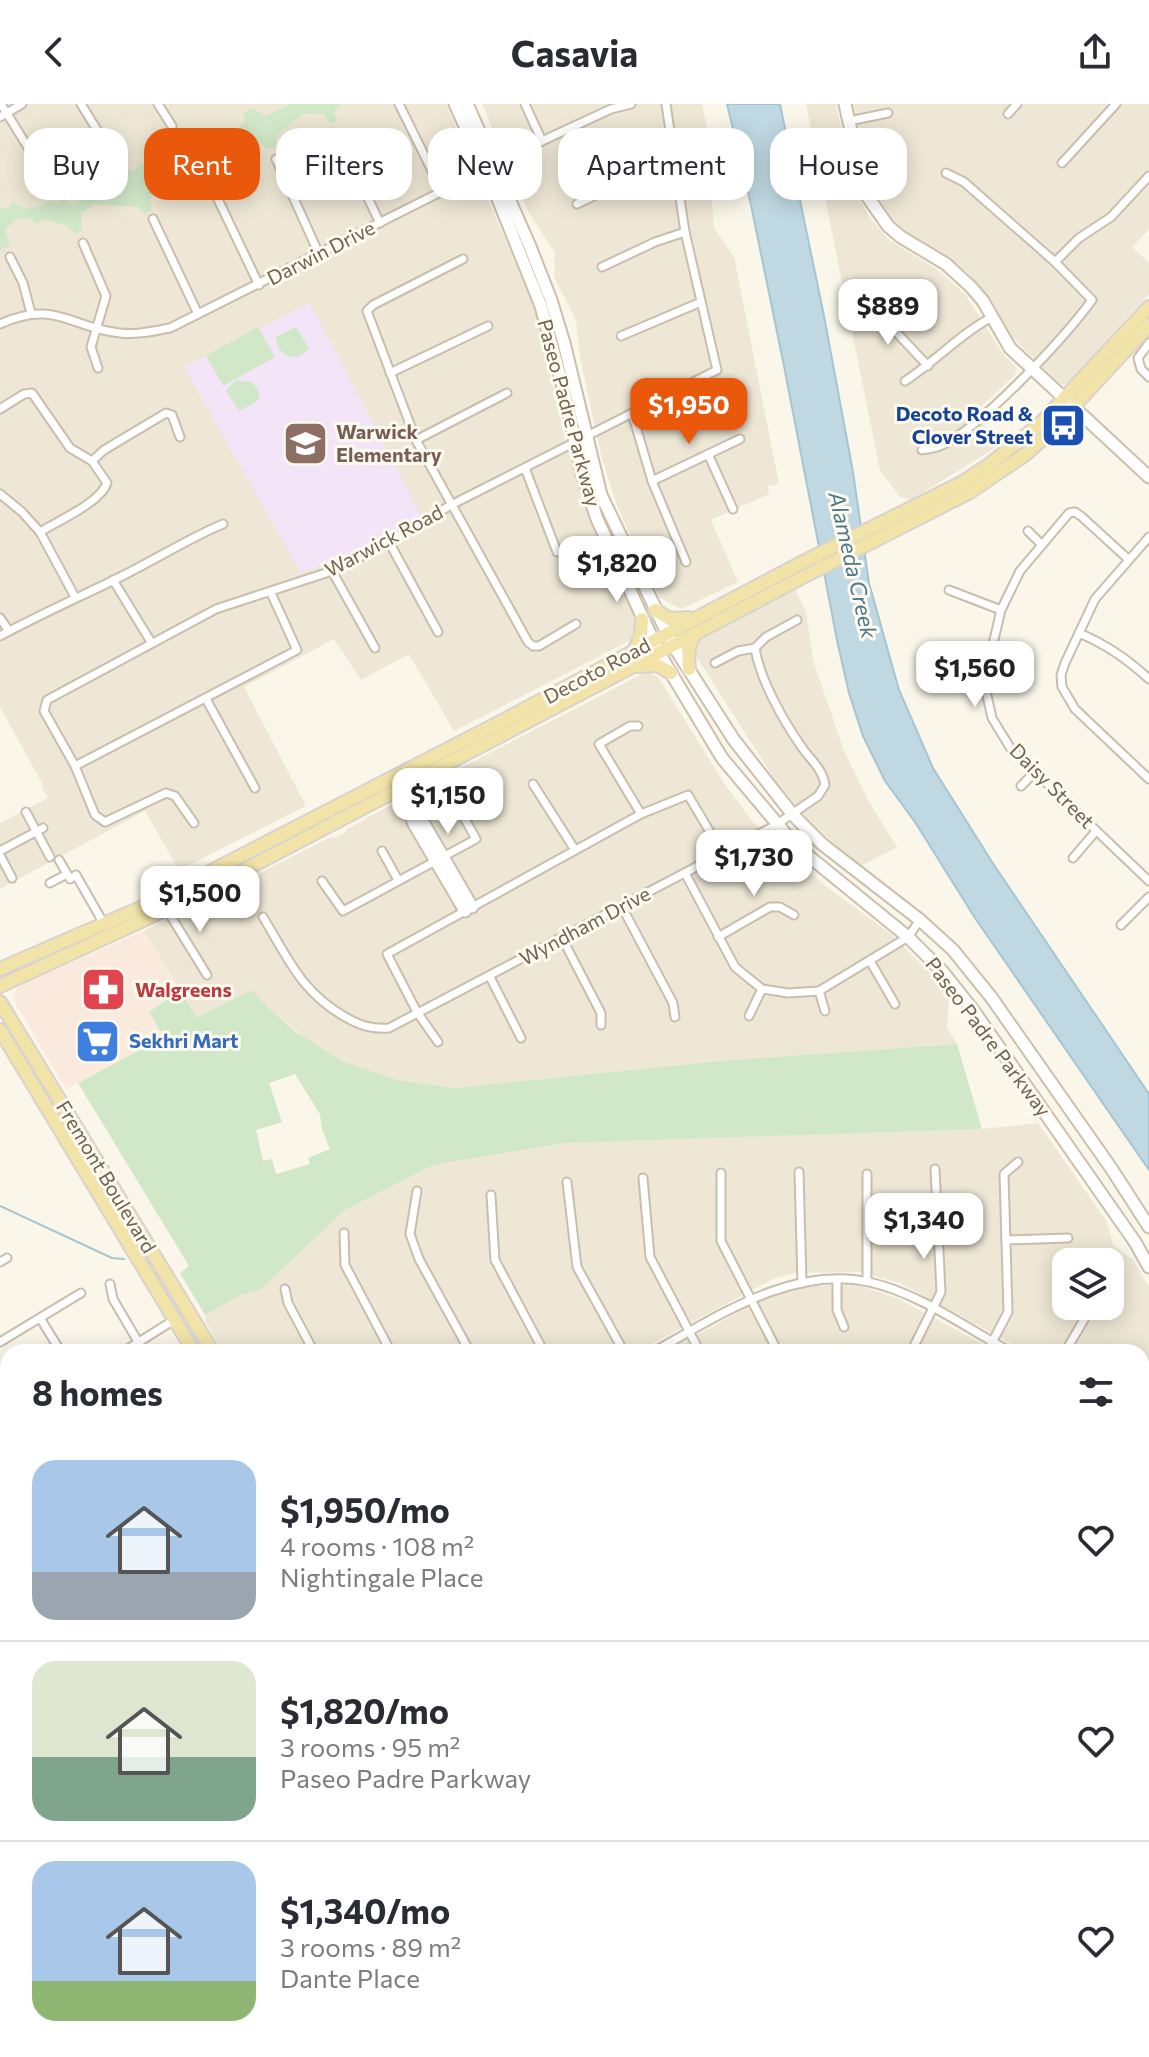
<!DOCTYPE html>
<meta charset="utf-8">
<style>
:root{--surface:#fff;--page:#f2f2f3;--text:#2b2b33;--muted:#7c7c81;--line:#e1e1e2;--accent:#ea580c}
body{margin:0;font-family:Commissioner,sans-serif;background:var(--page);color:var(--text);height:100vh;display:flex;flex-direction:column;font-size:30px;white-space:nowrap}
*{box-sizing:border-box;margin:0}
p{font-size:26px;color:var(--muted)}
.icon{flex:none;width:44px;height:44px;fill:none;stroke:currentColor;stroke-width:2;stroke-linecap:round;stroke-linejoin:round}
.map{position:relative;flex:1;overflow:hidden}
.drawer{position:absolute;left:0px;top:1240px;width:1150px;height:714px;display:flex;flex-direction:column;background:var(--surface);border-radius:24px 24px 0 0;box-shadow:0 4px 20px #0003}
.drawer>*{flex:none}
.banner{position:absolute;left:24px;top:24px;width:1102px;height:72px;display:flex;gap:16px}
.fabs{position:absolute;left:1052px;top:1144px;display:grid;gap:16px}
.fabs a{display:grid;place-items:center;width:72px;height:72px;border-radius:16px;background:var(--surface);box-shadow:0 4px 20px #0003;font-size:40px}
.price{position:absolute;translate:-50% -68px;padding:0 18px;border-radius:16px;background:#fff;color:#222;font-size:26px;line-height:52px;filter:drop-shadow(0 2px 4px #0008)}
.price::after{content:'';position:absolute;left:50%;top:48px;width:24px;height:18px;margin-left:-12px;background:inherit;clip-path:polygon(0 0,100% 0,50% 100%)}
.price.selected{background:var(--accent);color:#fff}
ul{padding:0;list-style:none}
li{display:flex;align-items:center;gap:24px;height:200px;padding:0 32px}
li+li{border-top:2px solid var(--line)}
li span{display:grid;place-items:center;flex:none;width:224px;height:160px;border-radius:24px;color:#555}
li>.icon{margin-inline-start:auto}
span .icon{width:96px;height:96px;fill:#fffc;stroke-width:1}
li b{font-size:34px}
h2{display:flex;justify-content:space-between;align-items:center;height:96px;padding:0 32px;font-size:34px}
.pill{padding:0 28px;border-radius:24px;background:var(--surface);box-shadow:0 4px 20px #0003;font-size:28px;line-height:72px}
.pill.selected{background:var(--accent);color:#fff}
header{display:flex;justify-content:space-between;align-items:center;height:104px;padding:0 32px;background:var(--surface);font-size:36px;font-weight:700}
.map>svg:first-child{display:block}
.residential{fill:#eee7d5;fill-rule:evenodd}
.commercial{fill:#faeade}
.education{fill:#f3e5f7}
.green{fill:#d0e7c8;fill-rule:evenodd}
.water{fill:#bfd8e2;stroke:#a6c5d3;stroke-width:2}
.lines{fill:none;stroke-linecap:round;stroke-linejoin:round}
.stream{stroke:#a6c5d3;stroke-width:2}
.street-casing{stroke:#c9bead;stroke-width:11}
.secondary-casing{stroke:#ccbfab;stroke-width:15}
.primary-casing{stroke:#d8d3ce;stroke-width:16}
.street{stroke:#fff;stroke-width:7}
.secondary{stroke:#fff;stroke-width:11}
.primary{stroke:#f2e3a8;stroke-width:12}
.labels{text-anchor:middle;stroke-width:6;stroke-linejoin:round;paint-order:stroke}
.street-label{font-size:20px;fill:#72614f;stroke:#fdfaef}
.transit-label{font-size:20px;font-weight:bold;fill:#164399;stroke:#fdfaef;text-anchor:end}
.education-label{font-size:20px;font-weight:bold;fill:#785e54;stroke:#fdfaef;text-anchor:start}
.health-label{font-size:20px;font-weight:bold;fill:#be3a42;stroke:#fdfaef;text-anchor:start}
.shop-label{font-size:20px;font-weight:bold;fill:#366cbe;stroke:#fdfaef;text-anchor:start}
.water-label{font-size:22px;font-style:italic;fill:#4e778a;stroke:#fdfaef}
</style>
<header><svg class="icon" aria-label="back" viewBox="0 0 24 24"><path d="M15 5l-7 7 7 7"/></svg>Casavia<svg class="icon" aria-label="share" viewBox="0 0 24 24"><path d="M12 15V3M7 8l5-5 5 5M5 13v7h14v-7"/></svg></header>
<div class="map">
<svg width="1149" height="1953" viewBox="0 0 1149 1953">
<rect width="100%" height="100%" fill="#faf6e9"/>
<g class="residential">
<path d="M0,0h446l90,205 30,135 41,120 30,56 -6,20 -177,91 -45,-77 -48,26 -27,-41 -90,48 62,119 -127,64 -34,-59 -145,78v-66l48,-25 -7,-12 2,-1 -43,-78z"/>
<path d="M482,0h220l15,74 -7,2 4,48 20,29 45,227 -11,2 1,8 -58,26 27,62 -57,27 -22,-12 -42,-91 -17,-55 -20,-94 -4,-37 -22,-43 1,-24 -26,-40z"/>
<path d="M806,0h30l17,81 16,32 20,23 47,29 29,25 36,57 16,18 -2,6 -43,40 31,28 -92,57 -11,-3 -20,-27z"/>
<path d="M853,0h296v125l-17,18 17,16v31l-80,88 -6,3 -4,-2 -47,-46 -23,-40 -22,-25 -24,-19 -37,-21 -16,-15 -14,-20 -8,-19z"/>
<path d="M795,486l11,21 7,49 31,91 25,51 28,45 -36,19 -49,-41 -37,-45 -79,-124 -1,-9 7,-9z"/>
<path d="M646,568l12,5 68,109 27,36 71,63 67,49 38,38 20,25 -2,31 10,16 -237,17 -267,27 -55,-8 -56,-19 -30,-17 -45,-37 -70,11 -53,-87 187,-94 3,1 11,-5 2,-4 75,-41z"/>
<path d="M1038,1019l69,99 6,23 20,15 16,27v112l-7,1v-48h-116l-126,-69 -40,-11 -64,1 -21,5 -139,74h-412l-18,-29 -1,-8 36,-20 20,-6 84,-79 84,-43 15,-4 122,-20 416,-14zM1066,1158h44v44h-44z"/>
<path d="M847,1181l17,2 33,11 100,54h-332l100,-54 45,-12z"/>
<path d="M1149,1309v181l-7,-6v-174z"/>
<path d="M1149,1559v113l-7,-4v-105z"/>
</g>
<path class="commercial" d="M144,827l36,60 -31,21 15,25 -98,52 -49,-83 -3,-7 2,-10 12,-8z"/>
<g class="education">
<path d="M310,199l113,216 -64,33 -58,21 -117,-206z"/>
<path d="M1142,1682l7,5v158l-7,8z"/>
<path d="M646,1946h445l4,7h-444z"/>
</g>
<g class="green">
<path d="M291,0h50l-7,8 3,9 -6,2 -7,-9 -19,-1 -28,21 -2,13 -8,2 -10,-8 -22,7 -20,17 -1,13 -7,1 -3,-6 -32,8 -22,17 2,12 -7,4 -7,-7 -43,-3 -14,9 1,18 -7,2 -7,-7 -24,-7 -7,5 -6,-5h-15l-11,11 5,15 -10,5v-43l9,2 3,-8 13,8 17,-3 5,-5 11,2 6,-5 9,7 45,-28v-5l9,-4 5,3 37,-24 4,-10 7,-2 5,-8 43,10 17,-16 -2,-7 8,-6 15,8z"/>
<path d="M258,223l17,30 -52,29 -17,-30z"/>
<path d="M296,223l13,22 -9,7 -11,1 -11,-9 -2,-11z"/>
<path d="M236,276l15,2c6,4 9,10 8,18l-20,11 -13,-20z"/>
<path d="M252,886l15,17 29,25 46,29 56,19 55,8 267,-27 237,-17 25,85 -416,14 -122,20 -15,4 -84,43 -84,79 -20,6 -36,20 -25,-42 9,-7 -111,-183 86,-46 -15,-25 31,-21 17,27zM295,970l25,40 2,15 8,20 -22,9 2,6 -34,10 -4,-15 -9,2 -7,-31 26,-8 -13,-39z"/>
<path d="M1149,1845v108h-54l-4,-7h51v-93z"/>
<path d="M667,1946h78l4,7h-78z"/>
<path d="M967,1946h64l-4,7h-51z"/>
</g>
<path class="water" d="M727,0h53l44,212 29,156 16,111 30,107 34,78 59,94 157,232v76l-174,-252 -60,-96 -30,-41 -22,-45 -14,-43 -11,-48 -54,-279 -33,-161z"/>
<g class="lines">
<path class="stream" d="M0,1102l112,52 12,1"/>
<defs>
<g id="street">
<path d="M1,0l54,87"/>
<path d="M81,0l34,55"/>
<path d="M158,0l14,22"/>
<path d="M399,0l44,89"/>
<path d="M525,0l17,37"/>
<path d="M1008,10l9,-10"/>
<path d="M0,13l22,-13"/>
<path d="M849,17l39,-8"/>
<path d="M338,32l42,87"/>
<path d="M276,55l43,95"/>
<path d="M1062,59l54,-59"/>
<path d="M213,85l46,96"/>
<path d="M577,100l56,-27 44,-10"/>
<path d="M153,115l45,95"/>
<path d="M83,139l23,53 -15,51 7,21"/>
<path d="M10,153l13,26 8,30"/>
<path d="M463,155l-90,46 -6,6 49,129 112,202 5,4h6l37,-22"/>
<path d="M1055,158l24,-24 32,-21 38,-41"/>
<path d="M602,163l53,-25 30,-10"/>
<path d="M861,204l20,8 47,50"/>
<path d="M0,220c55,-25 71,4 120,9 17,2 33,-2 50,-5l372,-187 69,-32 20,-5"/>
<path d="M621,232l80,-34"/>
<path d="M1149,239l-11,15 3,11 8,8"/>
<path d="M390,269l98,-47"/>
<path d="M905,277c31,-20 55,-47 87,-64"/>
<path d="M0,305l24,-15 8,-1 38,55 22,13 15,22c-6,19 -49,38 -67,49"/>
<path d="M632,309l20,68 34,81"/>
<path d="M416,336l91,-47"/>
<path d="M922,346c6,-1 13,-2 18,-4 39,-16 126,-110 152,-146l-37,-38 -91,-80 -18,-9"/>
<path d="M708,350l25,55"/>
<path d="M92,357l12,-11 62,-37 6,2 8,22"/>
<path d="M525,364l32,84"/>
<path d="M652,377l88,-42"/>
<path d="M0,390l22,18 18,20 35,65"/>
<path d="M1028,427l14,14"/>
<path d="M1149,433l-54,62 -30,64 -4,12 1,12 13,22 74,70"/>
<path d="M389,438l49,90"/>
<path d="M1128,455l-47,-43 -6,-4 -6,1 -49,58 -19,39 -17,72 8,36 19,31 138,132"/>
<path d="M332,467l43,77"/>
<path d="M113,476l38,62"/>
<path d="M949,486l52,20"/>
<path d="M0,514l9,13"/>
<path d="M1079,529c28,12 48,26 70,46"/>
<path d="M0,532c37,-20 75,-37 112,-55 38,-18 73,-41 111,-57"/>
<path d="M715,559l23,-12 17,-3 11,-11 31,-17"/>
<path d="M966,579l18,-1"/>
<path d="M206,595l49,89"/>
<path d="M638,622h-8l-31,18 42,70"/>
<path d="M75,662l222,-116 -26,-57"/>
<path d="M533,680l42,66"/>
<path d="M1021,682l13,-13"/>
<path d="M26,708l24,45"/>
<path d="M194,719l-19,-27 -9,-3 -61,29 -10,-7 -20,-49 -31,-55 3,-11 169,-91 116,-38 57,-29 62,-37 266,-135 -32,-138 -19,-128"/>
<path d="M0,747l43,-23"/>
<path d="M382,747l16,29"/>
<path d="M0,751l12,23"/>
<path d="M1073,754l23,-27"/>
<path d="M59,756l11,19 6,-4 28,49"/>
<path d="M685,769l50,94 27,22 26,4 31,-2 89,-54 12,-17"/>
<path d="M322,777l21,30 133,-72 -15,-27"/>
<path d="M50,779l17,-9"/>
<path d="M622,803l51,96 2,14"/>
<path d="M167,806l40,65"/>
<path d="M263,813c26,43 38,75 84,101 14,8 25,11 42,10l387,-203 42,-29 7,-11c-2,-15 -13,-24 -22,-36 -19,-27 -43,-69 -48,-101"/>
<path d="M1121,821l28,-28"/>
<path d="M718,833l52,-30h10l14,8"/>
<path d="M562,834l39,75v12"/>
<path d="M870,857l25,43"/>
<path d="M490,873l31,61"/>
<path d="M819,887l6,20"/>
<path d="M749,912l13,-27"/>
<path d="M438,938l-21,-30 -30,-58 254,-140 47,-19 35,59"/>
<path d="M799,1068l3,111"/>
<path d="M721,1069v68l57,111"/>
<path d="M867,1070v107"/>
<path d="M643,1074l7,79 50,95"/>
<path d="M567,1078l10,85 47,85"/>
<path d="M417,1087l-7,43 9,25 51,93"/>
<path d="M491,1091l4,65 49,92"/>
<path d="M344,1129l1,32 46,87"/>
<path d="M1006,1136l62,-2"/>
<path d="M0,1158l7,-4"/>
<path d="M837,1176v30l7,17"/>
<path d="M110,1180l3,15 31,53"/>
<path d="M285,1185l3,14 26,49"/>
<path d="M40,1214l21,34"/>
<path d="M0,1238l81,-49"/>
<path d="M123,1248l51,-32"/>
<path d="M653,1248c64,-35 139,-87 216,-70 50,11 97,46 142,70"/>
<path d="M911,1248l30,-60 -6,-123"/>
<path d="M987,1248l21,-40 -4,-138 14,-12"/>
<path d="M1065,1248l27,-46"/>
<path d="M1142,1261l3,-2"/>
<path d="M1142,1305h7"/>
<path d="M0,1323l8,-5"/>
<path d="M1142,1391l7,-13"/>
<path d="M0,1428l8,-5"/>
<path d="M1142,1443l7,4"/>
<path d="M1142,1556l7,-3"/>
<path d="M0,1628l8,-3"/>
<path d="M1142,1658l7,-9"/>
<path d="M0,1662l8,15"/>
<path d="M1142,1674l7,6"/>
<path d="M0,1710l8,-5"/>
<path d="M0,1790l8,-5"/>
<path d="M0,1811l8,12"/>
<path d="M52,1946l4,7"/>
<path d="M270,1946l8,2"/>
<path d="M411,1946l4,7"/>
<path d="M0,1953l12,-7"/>
<path d="M136,1953l2,-7"/>
</g>
<g id="secondary">
<path d="M455,0l41,90 45,112 22,81 20,90 14,42 62,134 63,105 73,87 113,92 34,34 31,39 162,232 14,25"/>
<path d="M467,0l62,140 22,56 13,43 37,152 72,150 61,95 59,75 29,29 98,76 33,30 38,47 120,171 38,59"/>
<path d="M845,0l20,89 23,33 13,11 45,27 25,23 12,14 27,47 139,129"/>
<path d="M402,674l11,17 10,27 49,85"/>
<path d="M406,682l-1,14 9,24 51,87"/>
</g>
<g id="primary">
<path d="M655,506l15,9 19,-1"/>
<path d="M634,547l7,-16 1,-16"/>
<path d="M638,562l19,-1 14,8"/>
<path d="M689,565c-1,-14 -2,-23 6,-35"/>
<path d="M0,865l138,-60 366,-189 297,-157 162,-81 27,-18 50,-40 109,-117"/>
<path d="M0,882l189,-87 614,-322 167,-85 56,-38 23,-21 100,-108"/>
<path d="M0,898l213,350"/>
<path d="M0,926l194,322"/>
<path d="M621,1946l4,7"/>
<path d="M638,1946l4,7"/>
</g>
</defs>
<use href="#street" class="street-casing"/>
<use href="#secondary" class="secondary-casing"/>
<use href="#primary" class="primary-casing"/>
<use href="#street" class="street"/>
<use href="#secondary" class="secondary"/>
<use href="#primary" class="primary"/>
</g>
<defs>
<symbol id="bus-square" viewBox="-11 -11 22 22"><rect x="-9" y="-9" width="18" height="18" rx="4" fill="#1a4fb4" stroke="#fdfaef"/><path d="M-5-6H5V4H4V6H2V4H-2V6H-4V4H-5ZM-3.5-4V0h7V-4ZM-3.5 1.2v1.5H-2V1.2ZM2 1.2v1.5H3.5V1.2Z" fill="#fff"/></symbol>
<symbol id="school-square" viewBox="-11 -11 22 22"><rect x="-9" y="-9" width="18" height="18" rx="4" fill="#8d6e63" stroke="#fdfaef"/><path d="M0-5L7-2L0 1L-7-2ZM-4 1L0 2.5L4 1V4Q0 6-4 4Z" fill="#fff"/></symbol>
<symbol id="pharmacy-square" viewBox="-11 -11 22 22"><rect x="-9" y="-9" width="18" height="18" rx="4" fill="#e0444e" stroke="#fdfaef"/><path d="M-2-6h4v4h4v4h-4v4h-4v-4h-4v-4h4Z" fill="#fff"/></symbol>
<symbol id="supermarket-square" viewBox="-11 -11 22 22"><rect x="-9" y="-9" width="18" height="18" rx="4" fill="#3f7fe0" stroke="#fdfaef"/><path d="M-6-5.5h2.5l.6 2H6L4.5 2H-2.5L-4.4-4H-6ZM-1.5 3.2a1.3 1.3 0 1 0 .1 0ZM3 3.2a1.3 1.3 0 1 0 .1 0Z" fill="#fff"/></symbol>
</defs>
<g fill-rule="evenodd">
<use href="#bus-square" x="1038" y="296" width="51" height="51"/>
<use href="#school-square" x="280" y="314" width="51" height="51"/>
<use href="#pharmacy-square" x="78" y="860" width="51" height="51"/>
<use href="#supermarket-square" x="72" y="912" width="51" height="51"/>
</g>
<g class="labels">
<g class="street-label">
<text transform="translate(321 149) rotate(-27)" y="7">Darwin Drive</text>
<text transform="translate(569 309) rotate(75)" y="7">Paseo Padre Parkway</text>
<text transform="translate(384 437) rotate(-28)" y="7">Warwick Road</text>
<text transform="translate(597 567) rotate(-28)" y="7">Decoto Road</text>
<text transform="translate(1052 682) rotate(45)" y="7">Daisy Street</text>
<text transform="translate(585 822) rotate(-28)" y="7">Wyndham Drive</text>
<text transform="translate(988 933) rotate(53)" y="7">Paseo Padre Parkway</text>
<text transform="translate(106 1073) rotate(59)" y="7">Fremont Boulevard</text>
</g>
<g class="transit-label">
<text x="1033" y="317">Decoto Road &amp;<tspan x="1033" dy="23">Clover Street</tspan></text>
</g>
<g class="education-label">
<text x="336" y="335">Warwick<tspan x="336" dy="23">Elementary</tspan></text>
</g>
<g class="health-label">
<text x="135" y="893">Walgreens</text>
</g>
<g class="shop-label">
<text x="129" y="944">Sekhri Mart</text>
</g>
<g class="water-label">
<text transform="translate(853 461) rotate(77)" y="8">Alameda Creek</text>
</g>
</g>
</svg>
<div class="fabs">
<a><svg class="icon" aria-label="layers" viewBox="0 0 24 24"><path d="M12 4l9 5-9 5-9-5zM3 14l9 5 9-5"/></svg></a>
</div>
<b class="price" style="left:888px;top:243px">$889</b>
<b class="price selected" style="left:689px;top:342px">$1,950</b>
<b class="price" style="left:617px;top:500px">$1,820</b>
<b class="price" style="left:975px;top:605px">$1,560</b>
<b class="price" style="left:448px;top:732px">$1,150</b>
<b class="price" style="left:754px;top:794px">$1,730</b>
<b class="price" style="left:200px;top:830px">$1,500</b>
<b class="price" style="left:924px;top:1157px">$1,340</b>
<div class="banner">
<a class="pill">Buy</a>
<a class="pill selected">Rent</a>
<a class="pill">Filters</a>
<a class="pill">New</a>
<a class="pill">Apartment</a>
<a class="pill">House</a>
</div>
<section class="drawer">
<h2>8 homes<svg class="icon" aria-label="filters" viewBox="0 0 24 24"><path d="M4 7h16M4 17h16"/><circle cx="9" cy="7" r="2"/><circle cx="15" cy="17" r="2"/></svg></h2>
<ul>
<li><span style="background:linear-gradient(#a9c7e8 70%,#9aa5b1 0)"><svg class="icon" aria-label="home" viewBox="0 0 24 24"><path d="M3 11l9-7 9 7M6 9v11h12V9"/></svg></span><div><b>$1,950/mo</b><p>4 rooms · 108 m²</p><p>Nightingale Place</p></div><svg class="icon" aria-label="heart" viewBox="0 0 24 24"><path d="M12 20l-8-8c-3-5 5-10 8-4 3-6 11-1 8 4z"/></svg></li>
<li><span style="background:linear-gradient(#dfe7d0 60%,#7fa58c 0)"><svg class="icon" aria-label="home" viewBox="0 0 24 24"><path d="M3 11l9-7 9 7M6 9v11h12V9"/></svg></span><div><b>$1,820/mo</b><p>3 rooms · 95 m²</p><p>Paseo Padre Parkway</p></div><svg class="icon" aria-label="heart" viewBox="0 0 24 24"><path d="M12 20l-8-8c-3-5 5-10 8-4 3-6 11-1 8 4z"/></svg></li>
<li><span style="background:linear-gradient(#a9c7e8 75%,#8fb573 0)"><svg class="icon" aria-label="home" viewBox="0 0 24 24"><path d="M3 11l9-7 9 7M6 9v11h12V9"/></svg></span><div><b>$1,340/mo</b><p>3 rooms · 89 m²</p><p>Dante Place</p></div><svg class="icon" aria-label="heart" viewBox="0 0 24 24"><path d="M12 20l-8-8c-3-5 5-10 8-4 3-6 11-1 8 4z"/></svg></li>
</ul>
</section>
</div>
